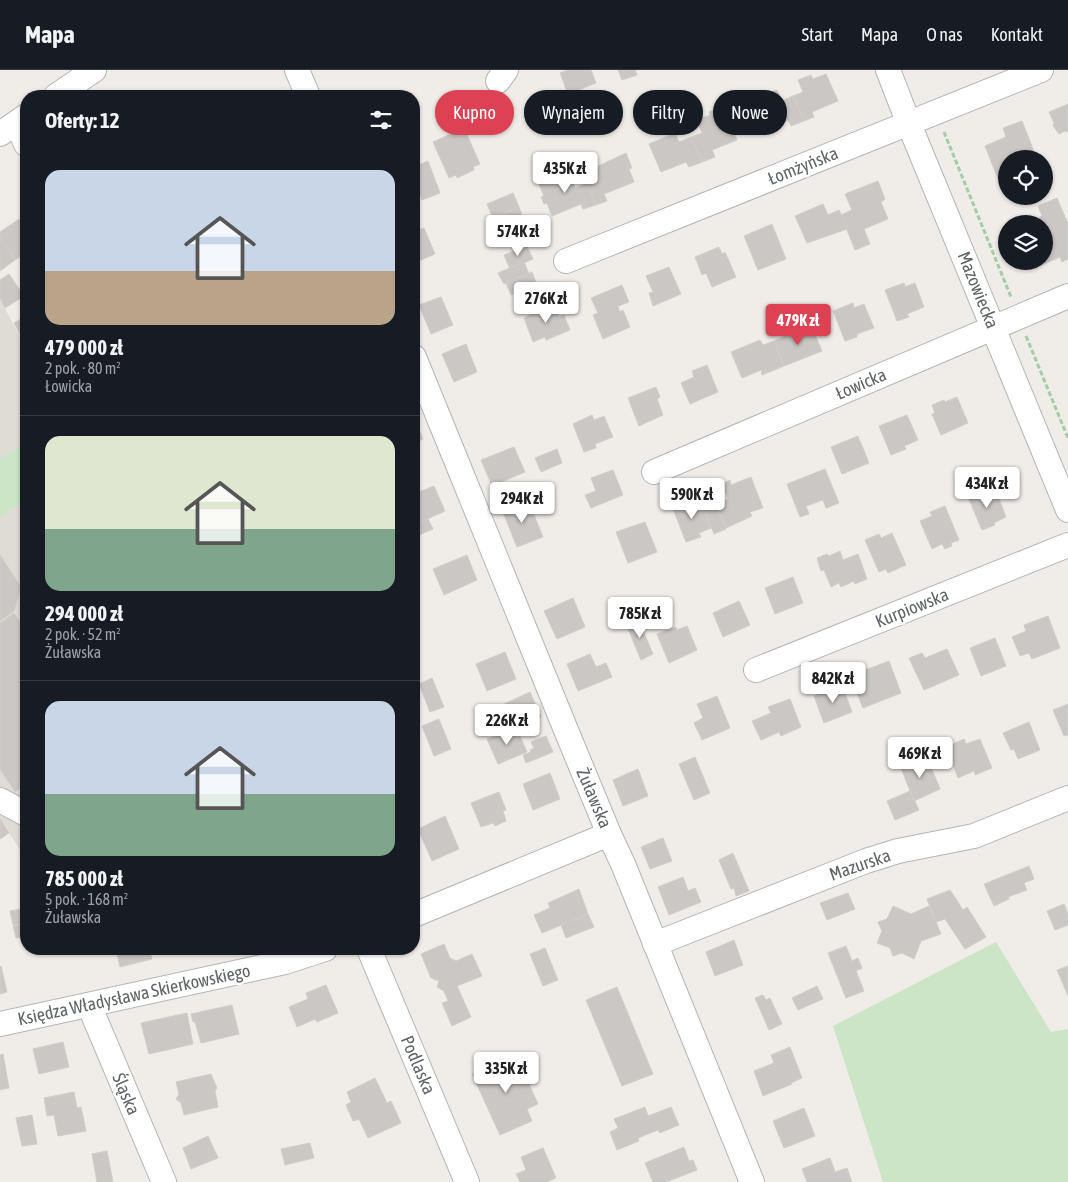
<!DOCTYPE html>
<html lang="pl">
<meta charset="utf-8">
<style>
:root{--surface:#171b24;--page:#242831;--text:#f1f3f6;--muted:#9ea1a6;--line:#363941;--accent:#dc4154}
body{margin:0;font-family:"Asap Condensed",sans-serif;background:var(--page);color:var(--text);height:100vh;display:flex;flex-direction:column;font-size:19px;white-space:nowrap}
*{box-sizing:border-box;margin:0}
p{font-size:16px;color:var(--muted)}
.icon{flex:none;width:28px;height:28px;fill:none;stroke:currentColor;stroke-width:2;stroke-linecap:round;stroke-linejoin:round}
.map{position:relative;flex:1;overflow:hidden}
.sheet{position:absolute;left:20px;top:20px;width:400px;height:865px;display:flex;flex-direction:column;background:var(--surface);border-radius:20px;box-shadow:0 1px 4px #0004}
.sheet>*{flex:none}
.banner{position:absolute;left:435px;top:20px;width:475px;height:45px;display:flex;gap:10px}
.fabs{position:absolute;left:998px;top:80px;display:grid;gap:10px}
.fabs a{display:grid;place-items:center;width:55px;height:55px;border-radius:50%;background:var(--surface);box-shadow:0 1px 4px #0004;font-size:25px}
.price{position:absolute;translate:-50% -42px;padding:0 11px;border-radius:5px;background:#fff;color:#222;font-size:16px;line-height:32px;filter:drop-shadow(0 1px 2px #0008)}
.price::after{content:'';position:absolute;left:50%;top:30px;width:15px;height:11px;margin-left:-8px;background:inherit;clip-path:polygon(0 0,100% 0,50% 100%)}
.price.selected{background:var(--accent);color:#fff}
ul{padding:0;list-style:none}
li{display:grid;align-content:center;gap:10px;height:265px;padding:0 25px}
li+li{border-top:1px solid var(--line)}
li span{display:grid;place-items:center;height:155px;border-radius:15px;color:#555}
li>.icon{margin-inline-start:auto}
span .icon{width:90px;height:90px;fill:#fffc;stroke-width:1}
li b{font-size:21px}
h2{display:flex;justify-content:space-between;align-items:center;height:60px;padding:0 25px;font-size:21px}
.pill{padding:0 18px;border-radius:22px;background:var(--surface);box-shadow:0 1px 4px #0004;font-size:18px;line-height:45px}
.pill.selected{background:var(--accent);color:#fff}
header{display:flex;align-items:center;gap:30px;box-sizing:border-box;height:70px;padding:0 25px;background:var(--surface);border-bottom:1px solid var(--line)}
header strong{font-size:24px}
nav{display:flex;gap:28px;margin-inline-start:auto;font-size:18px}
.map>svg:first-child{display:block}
.education{fill:#dfdcd6}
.green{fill:#cce5c6}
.building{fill:#cbc7c4;stroke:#d4cdc6}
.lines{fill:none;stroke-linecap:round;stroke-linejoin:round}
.minor-casing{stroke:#b2b6b8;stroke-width:26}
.path{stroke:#a4cda7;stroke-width:3;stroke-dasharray:5 2.5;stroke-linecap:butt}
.minor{stroke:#fff;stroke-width:24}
.labels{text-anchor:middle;stroke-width:5;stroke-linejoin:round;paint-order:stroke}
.street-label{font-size:18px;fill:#5f6466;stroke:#fff}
</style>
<header>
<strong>Mapa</strong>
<nav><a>Start</a><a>Mapa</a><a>O nas</a><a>Kontakt</a></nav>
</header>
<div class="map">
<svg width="1068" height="1112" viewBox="0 0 1068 1112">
<rect width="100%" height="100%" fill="#f0ece8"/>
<path class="education" d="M0,229l26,49v511l-26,-40z"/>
<g class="green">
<path d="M23,374l3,6v50l-26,17v-58z"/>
<path d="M996,872l55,90 17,-3v153h-185l-50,-156z"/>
</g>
<g class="building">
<path d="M568,0h23l5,13 -28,11 -8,-21z"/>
<path d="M618,0h17l2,5 -15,5z"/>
<path d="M826,4l12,27 -26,11 2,5 -10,4 -11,-25 10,-4 -5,-12 13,-5 2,4z"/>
<path d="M761,20l2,5 14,-5 5,11 11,-5 11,25 -13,5 -3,-6 -26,11 -13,-36z"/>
<path d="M1068,34v28l-3,-1 -6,3 -6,-8 1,-3 -5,-11z"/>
<path d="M724,36l3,6 -2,1 12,27 -25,10 3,7 -13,5 -11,-25 11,-4 -5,-13 13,-5 -1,-3z"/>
<path d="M1022,51l15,38h-31v17l-8,3 -13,-33 21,-9 -3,-9z"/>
<path d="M464,58l16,36 -7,3 1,3 -17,8 -1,-3 -7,3 -16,-36z"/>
<path d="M675,63l4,9 12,-5 11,25 -13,5 -3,-5 -25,10 -12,-28z"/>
<path d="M626,83l6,15 -3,1 5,13 -30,12 3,7 -11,4 -9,-22 11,-4 -4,-11z"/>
<path d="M428,91l12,32 -18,7 -8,-21v-12z"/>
<path d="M568,101l7,17 12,-5 9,22 -13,4 -2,-5 -29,12 -5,-13 -3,1 -3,-7 3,-1 -6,-14z"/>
<path d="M878,111l7,18 -4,3 7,17 -24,10 6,15 -15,6 -14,-35 11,-5 -7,-16z"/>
<path d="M513,123l6,14 -26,11 -6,-14z"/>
<path d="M1057,128l11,26v35l-6,3 -2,-5 -25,11 -3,-7h12v-37h-6l-2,-5 6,-3 -4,-10z"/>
<path d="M823,134l5,11 11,-5 8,19 -40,14 -12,-27z"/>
<path d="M519,137l10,26 -25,10 -11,-25z"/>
<path d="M19,149l7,11v23l-11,7 -15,-23v-5z"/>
<path d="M772,154l14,35 -28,11 -14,-34z"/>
<path d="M424,158l11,26 -21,9v-31z"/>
<path d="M0,167l15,23 -15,11z"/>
<path d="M527,176l6,13 -23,10 -6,-14z"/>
<path d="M719,177l3,7 3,-2 11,25 -24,10 -6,-14 -4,2 -7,-18z"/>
<path d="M524,192l5,12 -25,10 -6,-11z"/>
<path d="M669,197l12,27 -28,12 -4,-13 4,-1 -7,-16z"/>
<path d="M532,202l5,13 -26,10 -5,-12z"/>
<path d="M9,204l15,22 -19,12 -5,-10v-18z"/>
<path d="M904,213l1,4 10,-4 9,24 -17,7 2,3 -12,4 -12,-31z"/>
<path d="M622,215l7,17 -11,4 2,6 3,-2 7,17 -27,12 -10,-24 5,-2 -7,-15z"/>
<path d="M441,227l12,28 -22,9 -12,-29z"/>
<path d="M853,233l1,5 10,-4 10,24 -17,6v3l-12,4 -12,-30z"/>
<path d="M554,234l5,13 5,-2 6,15 -24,10 -1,-3 -12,5 -9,-24z"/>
<path d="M26,246v29l-12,-22z"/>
<path d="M811,255l11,26 -38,15 -10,-25z"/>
<path d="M760,270l3,5 11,-4 10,25 -22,9 -1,-5 -19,8 -11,-26z"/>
<path d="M466,274l11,28 -23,10 -12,-28z"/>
<path d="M707,295l11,27 -28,12 -9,-21 13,-6 -2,-6z"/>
<path d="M656,317l4,10 -3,2 6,16 -24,11 -11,-28z"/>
<path d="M957,327l11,26 -27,12 -9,-21 3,-1 -3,-8 12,-5 1,2z"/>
<path d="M592,345l2,5 10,-4 9,21 -18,7 1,4 -12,4 -11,-28z"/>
<path d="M907,345l11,25 -14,6 2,3 -15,6 -12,-29z"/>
<path d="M414,348l9,21 -9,4z"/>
<path d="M858,366l11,27 -27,11 -11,-27z"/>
<path d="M514,377l11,25 -33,14 -11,-26z"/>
<path d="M557,379l5,14 -21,9 -6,-14z"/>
<path d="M825,399l14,34 -13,5 -3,-8 -17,6 3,8 -9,3 -13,-33z"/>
<path d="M613,400l10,25 -32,13 -6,-13 11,-4 -5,-13z"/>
<path d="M751,407l12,31 -13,4 2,4 -26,12 -10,-24 12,-5 -6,-15 8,-4 1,5z"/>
<path d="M434,416l11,25 -31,14v-31z"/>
<path d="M982,421l1,4 13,-4 10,26 -12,6 1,2 -13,5 -14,-33z"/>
<path d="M712,423l14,36 -12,5 -15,-36z"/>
<path d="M699,428l12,30 -12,5 2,4 -15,5 -13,-33z"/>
<path d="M528,430l15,37 -26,10 -15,-37z"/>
<path d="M945,436l14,34 -8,3 1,3 -7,3 -3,-5 -10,5 -12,-28 12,-5 -2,-4z"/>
<path d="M428,449l5,10 -16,7 -3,-11z"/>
<path d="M645,452l12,30 -29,11 -12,-31z"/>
<path d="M892,463l14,32 -18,8 -2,-4 -7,3 -14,-32 14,-6 2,4z"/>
<path d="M840,481l3,9 15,-6 9,25 -12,5 -1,-3 -13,6 -2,-4 -8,4 -7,-17 -3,1 -4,-13 10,-4 2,2z"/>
<path d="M0,485l21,32 -7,24 -14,10z"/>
<path d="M467,485l10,25 -33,15 -11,-26z"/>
<path d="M793,507l10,26 -28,11 -10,-26z"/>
<path d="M573,528l12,29 -28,12 -13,-28z"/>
<path d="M739,531l11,24 -27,12 -10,-24z"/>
<path d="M14,543l12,18v153l-11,8 -15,-23v-146z"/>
<path d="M1048,546l12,32 -28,11 -3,-6 -9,3 -8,-19 14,-6 -2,-6z"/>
<path d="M638,549l15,35 -12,6 -15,-36z"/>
<path d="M687,556l10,24 -28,13 -12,-29 19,-7 1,3z"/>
<path d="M995,568l11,28 -25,10 -11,-28z"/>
<path d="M947,579l12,26 -35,15 -15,-32 13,-5 3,5z"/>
<path d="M505,582l11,27 -29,12 -11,-27z"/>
<path d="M590,584l6,13 10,-4 6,14 -34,14 -11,-27z"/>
<path d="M889,591l12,32 -38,15 -13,-32z"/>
<path d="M432,608l12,29 -14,5 -11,-28z"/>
<path d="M842,615l10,27 -28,11 -10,-27z"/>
<path d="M530,622l11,25 -27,12 -10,-25z"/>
<path d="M717,626l13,32 -28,12 -8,-17 9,-5 -6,-14z"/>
<path d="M790,629l11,28 -20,9 -2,-4 -18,8 -9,-19 19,-8 -3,-6z"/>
<path d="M1068,634v31l-4,1 -11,-26z"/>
<path d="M439,649l12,30 -17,7 -12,-30z"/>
<path d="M1029,652l11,28 -22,9 -4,-10 -3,1 -8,-17z"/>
<path d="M514,659l3,8 3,-1 7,16 -29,12 -11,-25z"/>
<path d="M546,666l7,16 -27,11 -3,-8 8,-3 -1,-2 4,-2 -3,-6z"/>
<path d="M964,669l2,5 14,-5 12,29 -17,7 -1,-4 -16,7 -12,-31z"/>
<path d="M695,687l15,36 -16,7 -15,-36z"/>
<path d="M927,687l13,32 -26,12 -13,-33z"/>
<path d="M638,699l10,27 -25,10 -10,-26z"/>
<path d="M550,703l10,26 -27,11 -10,-26z"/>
<path d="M910,721l9,19 -24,10 -8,-19z"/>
<path d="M499,722l7,18 -3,1 3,10 -11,5 -2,-3 -12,4 -10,-24z"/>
<path d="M445,746l14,33 -27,12 -14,-32z"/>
<path d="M0,749l9,14 -9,6z"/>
<path d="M663,768l9,23 -22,8 -9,-22z"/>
<path d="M733,783l16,38 -13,5 -2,-8 -3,1 -12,-29z"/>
<path d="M1029,796l5,13 -10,4 3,7 -19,7 1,2 -15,7 -10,-22z"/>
<path d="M683,807l5,14 7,-3 6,14 -32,13 -11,-28z"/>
<path d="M579,819l9,25 -46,19 -8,-18 16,-7 -2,-5z"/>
<path d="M950,820l13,20 4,-3 19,30 -21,12 -20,-30 -9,3 -9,-23z"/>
<path d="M848,823l7,16 -28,11 -7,-17z"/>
<path d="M1064,834l4,10v11l-13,5 -8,-19z"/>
<path d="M893,836l18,8 18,-8 7,16 5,12 -20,7 -7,18 -12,-6 -9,3 -3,-8 -13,-5 5,-12 -4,-9 9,-3z"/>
<path d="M26,838v14l-13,3 -3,-14z"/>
<path d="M588,844l6,13 -28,11 -5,-13z"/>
<path d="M26,853v13l-10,2 -3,-12z"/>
<path d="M734,870l9,25 -28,11 -9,-24z"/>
<path d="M444,874l6,14 6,3 16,-7 10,22 -25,10 14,31 -19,9 -10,-23 6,-2 -4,-10 -7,-4 2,-6 -8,-3 -10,-24z"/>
<path d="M846,876l6,15 6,-3 4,10 -6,3 8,20 -18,7 -18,-45z"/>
<path d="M545,878l13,32 -15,6 -13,-32z"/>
<path d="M116,879h33l3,10 -32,8z"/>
<path d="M1,896l6,26 -7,2v-27z"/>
<path d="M1068,896v30l-11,-26z"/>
<path d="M326,915l12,28 -21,9 -2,-3 -18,8 -8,-20 19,-8 -2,-6z"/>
<path d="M817,916l6,13 -25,11 -6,-12z"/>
<path d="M617,917l36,87 -31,12 -36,-86z"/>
<path d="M763,925l3,5 4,-2 12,26 -13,6 -14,-32z"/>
<path d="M232,935l7,29 -38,9 -6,-21h-2l-2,-8z"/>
<path d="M187,943l6,31 -44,10 -8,-31z"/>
<path d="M63,972l6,25 -30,7 -6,-25z"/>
<path d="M790,977l12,31 -11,5 1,1 -29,12 -9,-25 20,-8 -3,-8z"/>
<path d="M3,984l6,34 -9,2v-35z"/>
<path d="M516,985l22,49 -11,5 5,12 -32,14 -28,-61z"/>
<path d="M211,1004l6,14 -2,3 3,16 -34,8 -3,-12 -5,-4 3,-5 -3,-12z"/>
<path d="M375,1008l12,25 4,-2 10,22 -33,15 -9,-19 -6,2 -7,-16 5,-3 -4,-10z"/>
<path d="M74,1022l3,16 4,-1 5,24 -28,5 -4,-21 -7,1 -3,-18z"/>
<path d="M645,1037l3,9 23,-9 8,18 -19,8 -2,-3 -20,8 1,3 -22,9 -7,-18 8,-4 -4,-9z"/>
<path d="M804,1038l11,28 -31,12 -11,-27z"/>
<path d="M32,1045l5,29 -15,2 -6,-28z"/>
<path d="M208,1066l10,22 -27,11 -8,-21z"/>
<path d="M310,1073l4,15 -29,7 -4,-16z"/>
<path d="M684,1077l5,14 4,-1 4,10 -31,12h-13l-8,-19z"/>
<path d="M543,1078l13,30 -9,4h-27l-4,-8 10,-4 -5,-13z"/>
<path d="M107,1081l6,31h-16l-5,-28z"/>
<path d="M830,1088l5,14 12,-4 5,14h-45l-5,-13z"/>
</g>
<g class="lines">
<defs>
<g id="minor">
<path d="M297,0l11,26"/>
<path d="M888,0l21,54 159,386"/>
<path d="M498,11l8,-11"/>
<path d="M56,26l38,-26"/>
<path d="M17,53l9,21"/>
<path d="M0,64l26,-18"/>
<path d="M566,191l475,-191"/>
<path d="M414,287l154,378 41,99 14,30 129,318"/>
<path d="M654,402l414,-176"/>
<path d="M756,600l312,-125"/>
<path d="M0,730l26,14"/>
<path d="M414,845l195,-81"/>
<path d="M655,874l211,-83 32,-10 76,-15 94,-38"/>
<path d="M369,879l98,233"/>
<path d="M89,935l75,177"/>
<path d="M0,954l285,-62 40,-13"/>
</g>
</defs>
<use href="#minor" class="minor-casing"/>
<g class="path">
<path d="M944,62l67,165"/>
<path d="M1026,266l42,102"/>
</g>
<use href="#minor" class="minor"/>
</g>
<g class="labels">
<g class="street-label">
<text transform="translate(803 96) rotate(-22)" y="6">Łomżyńska</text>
<text transform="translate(978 220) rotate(68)" y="6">Mazowiecka</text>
<text transform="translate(861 314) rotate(-23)" y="6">Łowicka</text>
<text transform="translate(912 538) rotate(-22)" y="6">Kurpiowska</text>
<text transform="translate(594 728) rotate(67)" y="6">Żuławska</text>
<text transform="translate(860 795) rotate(-19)" y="6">Mazurska</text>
<text transform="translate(134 925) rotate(-12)" y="6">Księdza Władysława Skierkowskiego</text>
<text transform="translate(418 995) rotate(67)" y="6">Podlaska</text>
<text transform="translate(126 1024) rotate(67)" y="6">Śląska</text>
</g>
</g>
</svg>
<div class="fabs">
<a><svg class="icon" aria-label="locate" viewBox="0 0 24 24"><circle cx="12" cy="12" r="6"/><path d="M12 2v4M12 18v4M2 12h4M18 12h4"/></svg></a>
<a><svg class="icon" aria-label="layers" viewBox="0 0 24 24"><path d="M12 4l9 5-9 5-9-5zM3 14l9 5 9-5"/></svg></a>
</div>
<b class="price" style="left:565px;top:124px">435K zł</b>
<b class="price" style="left:518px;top:187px">574K zł</b>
<b class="price" style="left:546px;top:254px">276K zł</b>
<b class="price selected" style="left:798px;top:276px">479K zł</b>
<b class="price" style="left:987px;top:439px">434K zł</b>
<b class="price" style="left:692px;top:450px">590K zł</b>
<b class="price" style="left:522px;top:454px">294K zł</b>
<b class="price" style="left:640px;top:569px">785K zł</b>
<b class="price" style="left:833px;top:634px">842K zł</b>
<b class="price" style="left:507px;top:676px">226K zł</b>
<b class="price" style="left:920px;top:709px">469K zł</b>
<b class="price" style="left:506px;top:1024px">335K zł</b>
<div class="banner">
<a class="pill selected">Kupno</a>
<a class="pill">Wynajem</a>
<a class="pill">Filtry</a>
<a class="pill">Nowe</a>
</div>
<section class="sheet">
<h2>Oferty: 12<svg class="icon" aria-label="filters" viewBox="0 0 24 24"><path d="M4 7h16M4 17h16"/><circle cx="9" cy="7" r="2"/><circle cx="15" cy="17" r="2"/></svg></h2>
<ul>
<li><span style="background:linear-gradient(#c9d6e8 65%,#b9a48a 0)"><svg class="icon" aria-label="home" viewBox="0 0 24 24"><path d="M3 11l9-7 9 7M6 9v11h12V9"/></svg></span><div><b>479 000 zł</b><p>2 pok. · 80 m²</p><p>Łowicka</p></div></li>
<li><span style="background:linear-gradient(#dfe7d0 60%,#7fa58c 0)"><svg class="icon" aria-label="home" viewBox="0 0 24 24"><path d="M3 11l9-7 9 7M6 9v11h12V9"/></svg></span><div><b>294 000 zł</b><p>2 pok. · 52 m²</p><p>Żuławska</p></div></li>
<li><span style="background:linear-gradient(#c9d6e8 60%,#7fa58c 0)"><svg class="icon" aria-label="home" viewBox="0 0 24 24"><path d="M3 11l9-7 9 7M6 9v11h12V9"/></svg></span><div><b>785 000 zł</b><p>5 pok. · 168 m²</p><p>Żuławska</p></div></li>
</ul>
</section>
</div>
